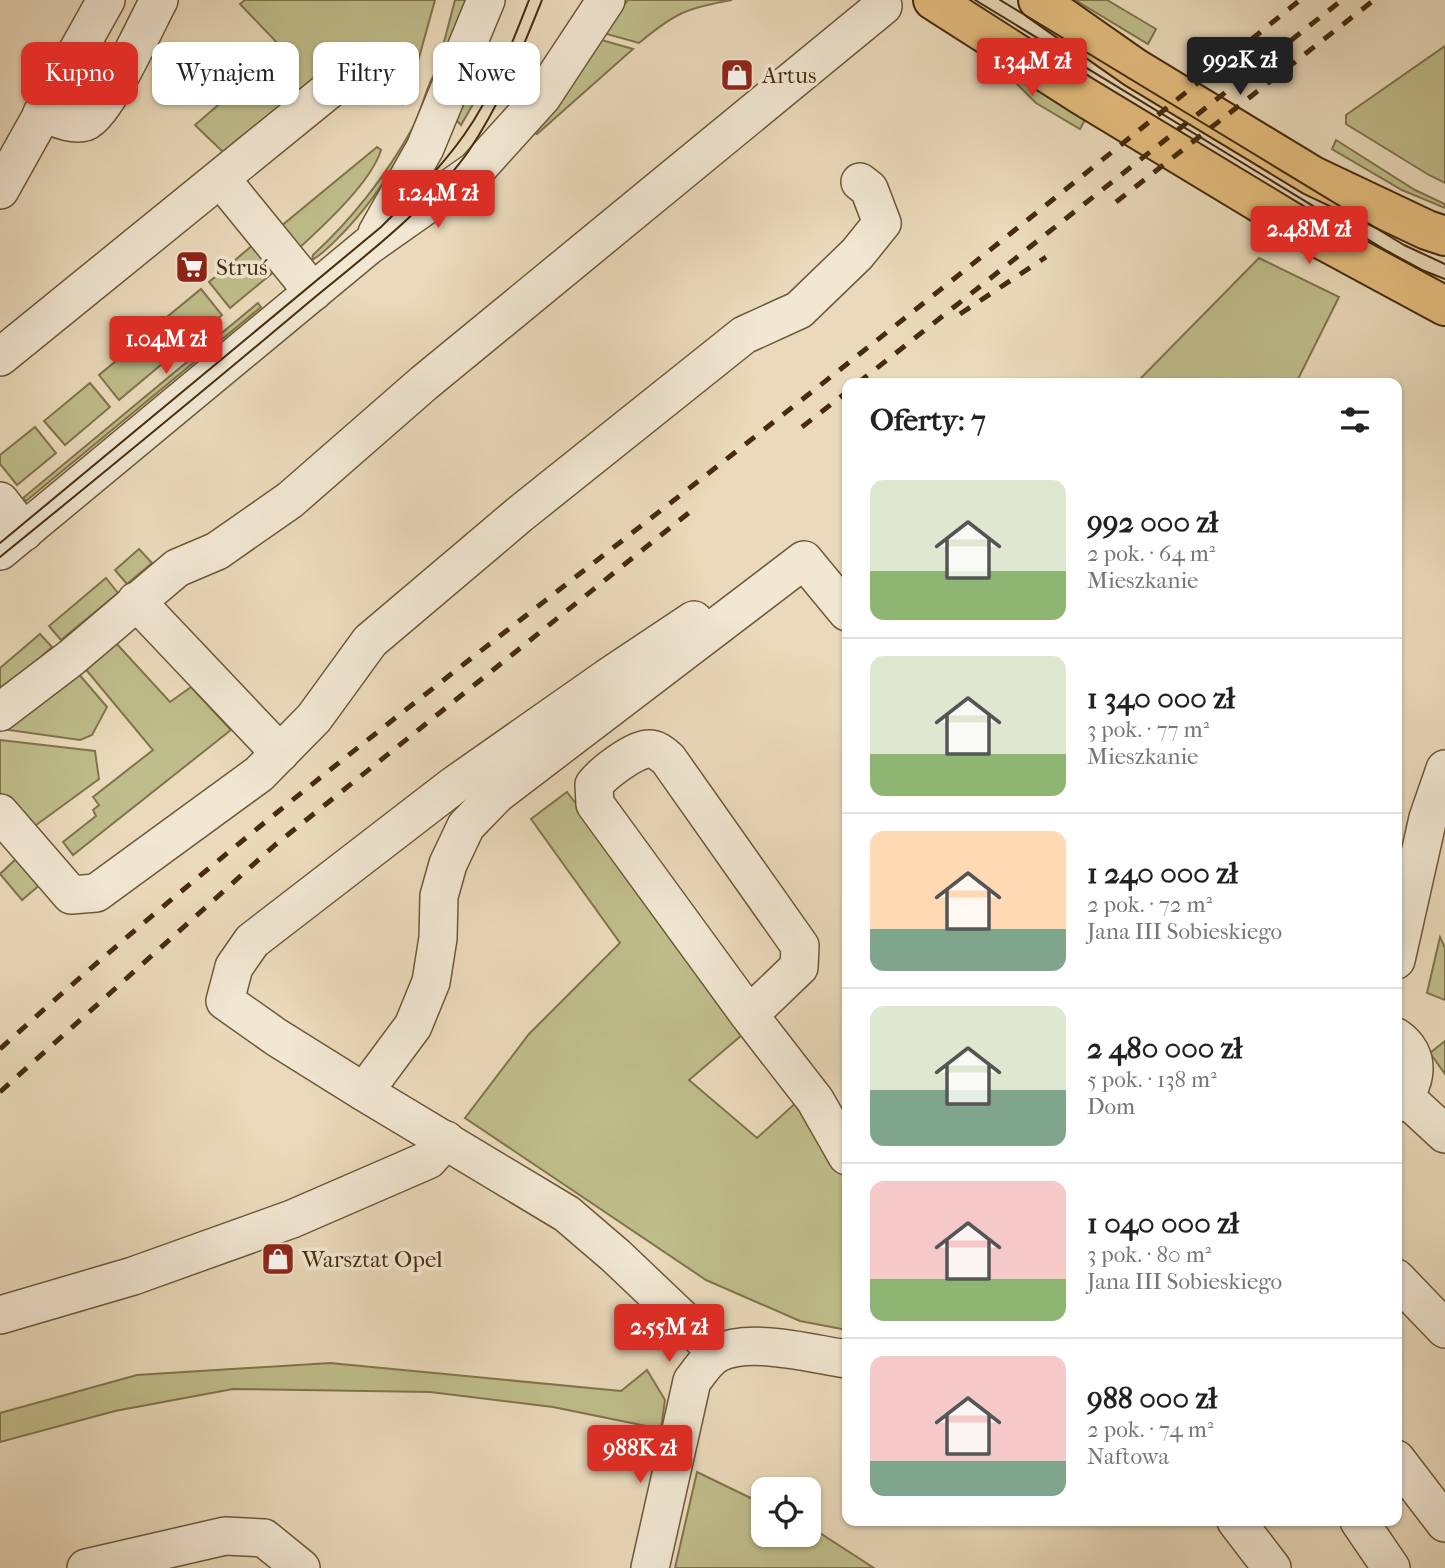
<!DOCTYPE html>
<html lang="pl">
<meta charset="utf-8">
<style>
:root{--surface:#fff;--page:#f6f6f6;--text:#222;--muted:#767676;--line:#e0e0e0;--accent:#d93025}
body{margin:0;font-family:"IM FELL French Canon",serif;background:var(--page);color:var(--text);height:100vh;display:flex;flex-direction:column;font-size:26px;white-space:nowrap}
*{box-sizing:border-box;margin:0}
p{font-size:23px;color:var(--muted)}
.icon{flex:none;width:38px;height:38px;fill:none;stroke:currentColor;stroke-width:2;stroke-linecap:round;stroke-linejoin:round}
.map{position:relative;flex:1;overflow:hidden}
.panel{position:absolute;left:842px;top:378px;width:560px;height:1148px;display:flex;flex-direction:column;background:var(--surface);border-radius:14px;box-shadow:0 2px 5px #0004}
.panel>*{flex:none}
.guide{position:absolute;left:21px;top:42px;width:665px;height:63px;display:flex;gap:14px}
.buttons{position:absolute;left:751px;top:1477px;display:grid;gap:14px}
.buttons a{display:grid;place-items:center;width:70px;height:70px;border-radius:14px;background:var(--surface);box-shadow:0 2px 5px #0004;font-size:35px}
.price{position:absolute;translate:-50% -60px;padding:0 16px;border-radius:7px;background:var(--accent);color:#fff;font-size:23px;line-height:46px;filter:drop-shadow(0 2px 4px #0008)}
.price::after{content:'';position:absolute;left:50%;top:42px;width:21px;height:16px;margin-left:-10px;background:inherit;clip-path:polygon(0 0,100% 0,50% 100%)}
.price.current{background:#222;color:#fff}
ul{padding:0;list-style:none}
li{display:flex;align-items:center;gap:21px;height:175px;padding:0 28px}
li+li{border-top:2px solid var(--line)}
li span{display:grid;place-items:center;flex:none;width:196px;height:140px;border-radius:14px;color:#555}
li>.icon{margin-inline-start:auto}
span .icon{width:84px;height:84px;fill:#fffc;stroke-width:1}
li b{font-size:30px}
h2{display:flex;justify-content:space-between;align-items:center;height:84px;padding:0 28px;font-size:30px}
.pill{padding:0 24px;border-radius:14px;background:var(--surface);box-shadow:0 2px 5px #0004;font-size:24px;line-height:63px}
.pill.current{background:var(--accent);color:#fff}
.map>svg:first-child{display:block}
.green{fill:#bfbd8b;stroke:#82744c;stroke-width:2}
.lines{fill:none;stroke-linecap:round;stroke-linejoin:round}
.minor-casing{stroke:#6f5838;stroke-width:40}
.major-casing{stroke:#462c0d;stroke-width:42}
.minor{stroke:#f1e7d3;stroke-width:37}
.major{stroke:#e5bd7e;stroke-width:38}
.tram{stroke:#462c0d;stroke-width:2}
.rail{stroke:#462c0d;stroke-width:5;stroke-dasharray:12 12;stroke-linecap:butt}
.labels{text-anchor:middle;stroke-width:7;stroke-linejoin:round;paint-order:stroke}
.poi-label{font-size:23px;fill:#462c0d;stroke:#f1e7d3;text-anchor:start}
</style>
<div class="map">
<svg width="1445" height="1568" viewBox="0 0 1445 1568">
<rect width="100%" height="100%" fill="#eadabb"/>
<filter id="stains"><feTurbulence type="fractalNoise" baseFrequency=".00286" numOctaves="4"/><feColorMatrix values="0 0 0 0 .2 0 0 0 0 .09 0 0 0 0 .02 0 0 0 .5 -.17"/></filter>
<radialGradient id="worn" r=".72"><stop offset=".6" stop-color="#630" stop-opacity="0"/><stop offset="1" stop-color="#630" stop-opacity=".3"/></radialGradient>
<g class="green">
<path d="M245,0h190l-27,97 -5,7 -44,-52 -133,103 -31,-30 88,-76 -43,-45z"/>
<path d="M455,0h15l-21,45h-3l-2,-3z"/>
<path d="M628,0h104c-46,8 -57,13 -93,43l-36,-10z"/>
<path d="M1075,0h32l49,29 -8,15z"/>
<path d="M598,39l35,10 -96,85 -8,-3z"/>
<path d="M1445,46v137l-16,-8 -83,-51v-9z"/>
<path d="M989,56l98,60 -7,13 -44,-26z"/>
<path d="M447,57c-27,65 -56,127 -106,178 -9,9 -18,19 -29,25l1,-5c40,-37 72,-78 99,-126 13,-25 14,-51 35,-72z"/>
<path d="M470,80l13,7 -22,38 -5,-5 2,-12z"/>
<path d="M1336,140l79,50 30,14v4l-43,-18 -70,-41z"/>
<path d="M377,147l4,3c-10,33 -60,78 -85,101l-16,-24z"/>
<path d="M254,244l22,26 -46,38 -21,-26z"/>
<path d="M1259,258l80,39 -43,86h-160z"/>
<path d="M201,289l21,26 -44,37 -22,-26z"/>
<path d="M258,303l3,4 -235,194 -3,-3z"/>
<path d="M149,334l20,24 -50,42 -20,-25z"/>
<path d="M90,383l20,24 -45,38 -21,-24z"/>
<path d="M35,427l21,26 -39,32 -17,-21v-9z"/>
<path d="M139,549l13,14 -25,21 -12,-14z"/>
<path d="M106,578l12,15 -57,47 -12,-14z"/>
<path d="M40,634l12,13 -52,46v-25z"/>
<path d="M115,642l55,60 21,-15 40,43 -158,125 -10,-13 33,-26 -3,-6 6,-5 -6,-8 60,-47 -75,-90z"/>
<path d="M71,665l36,42 -15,28 -12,5 -78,-11z"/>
<path d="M0,740l95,11 4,28 -71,52 -28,-34z"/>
<path d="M567,792l182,237 -60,51 68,58 42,-38 48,78v152l-47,-9 -94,-41 -241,-162 64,-84 91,-91 -89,-124z"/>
<path d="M18,857l23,27 -19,16 -22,-26z"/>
<path d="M1440,937l5,11v52l-18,-7z"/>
<path d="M1445,1041v33l-15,-21z"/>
<path d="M330,1363l291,28 26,-21 18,30 -4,29 -108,-22 -123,-15 -197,-3 -118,22 -115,31v-29l137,-38z"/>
<path d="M697,1472l66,32v31h45l1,-9 65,42h-199z"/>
</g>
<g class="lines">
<defs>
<g id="minor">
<path d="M42,113c12,4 30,13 43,9 21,-8 61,-98 74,-122"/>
<path d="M221,179l92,113"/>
<path d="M0,190l106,-190"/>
<path d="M377,233l48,-85 61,-148"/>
<path d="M0,357l362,-294"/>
<path d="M0,501l24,31"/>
<path d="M0,551l368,-305 108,-76 66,-73 64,-97"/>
<path d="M136,601l144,152"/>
<path d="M694,620l-87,58 -154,108 -201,155 -18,26 -9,34 51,36 88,55 203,122 49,42 102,97"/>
<path d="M0,712l71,-54 106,-90 40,-17 73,-51 134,-117 459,-377"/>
<path d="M0,813l71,82 25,-2 163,-119 55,-56 56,-77 150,-127 224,-179 55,-25 58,-56 25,-31 -13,-34 -9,-7"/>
<path d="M1396,960l32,-142 17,-49"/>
<path d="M749,1015l50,-48 1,-21 -132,-187c-6,-5 -11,-10 -19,-10 -15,0 -47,25 -55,36l1,19 154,211 66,85 32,56"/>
<path d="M1396,1037c26,17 22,49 0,67"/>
<path d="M364,1092l49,-66 18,-44 7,-44 1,-42 9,-32 18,-38 31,-32 307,-234 43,52"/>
<path d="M1405,1097l40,37"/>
<path d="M1396,1278l49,51"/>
<path d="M0,1315l133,-39 159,-57 136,-59 18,-20"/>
<path d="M1396,1459l49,64"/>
<path d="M1236,1521l36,47"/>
<path d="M1359,1521l32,47"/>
<path d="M86,1568l139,-32 39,2 37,30"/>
<path d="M650,1568l42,-187c8,-10 15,-22 26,-28 33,-16 94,1 129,6"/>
</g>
<g id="major">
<path d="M933,0l150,96 225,136 137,74"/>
<path d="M1038,0l97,68 178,108 114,54 18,6"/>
</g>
</defs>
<use href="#minor" class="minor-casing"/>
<use href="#major" class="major-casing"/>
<use href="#minor" class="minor"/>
<use href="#major" class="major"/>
<g class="tram">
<path d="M975,0l412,251 35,19 23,9"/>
<path d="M1000,0l404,245 41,19"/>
<path d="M0,543l381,-316c30,-30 59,-58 83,-92 29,-41 47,-89 65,-135"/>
<path d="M0,557c101,-82 202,-165 302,-249 56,-47 123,-96 166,-156 32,-47 53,-100 74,-152"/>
</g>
<g class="rail">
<path d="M1116,202l258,-202"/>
<path d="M960,314l86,-57"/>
<path d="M858,383l484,-383"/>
<path d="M802,427l45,-35"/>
<path d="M0,1049c211,-192 439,-365 664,-541 214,-167 425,-337 636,-508"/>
<path d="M0,1092l275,-247 416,-334"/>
</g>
</g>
<defs>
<symbol id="shop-square" viewBox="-11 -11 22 22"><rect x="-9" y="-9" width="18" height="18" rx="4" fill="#8f2418" stroke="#f1e7d3"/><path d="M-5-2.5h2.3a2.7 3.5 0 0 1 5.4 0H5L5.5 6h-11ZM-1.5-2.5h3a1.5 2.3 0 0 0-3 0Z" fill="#fff"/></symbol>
<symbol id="supermarket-square" viewBox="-11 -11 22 22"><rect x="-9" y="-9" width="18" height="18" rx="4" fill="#8f2418" stroke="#f1e7d3"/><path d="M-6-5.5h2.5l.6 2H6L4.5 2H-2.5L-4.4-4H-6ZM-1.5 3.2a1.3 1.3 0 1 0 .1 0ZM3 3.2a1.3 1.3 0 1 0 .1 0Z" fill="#fff"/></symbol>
</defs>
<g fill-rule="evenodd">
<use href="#shop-square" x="718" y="56" width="38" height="38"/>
<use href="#supermarket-square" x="173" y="248" width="38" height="38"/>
<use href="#shop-square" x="259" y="1240" width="38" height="38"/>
</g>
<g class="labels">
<g class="poi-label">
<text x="762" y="83">Artus</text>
<text x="216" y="275">Struś</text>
<text x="302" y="1267">Warsztat Opel</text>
</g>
</g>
<rect width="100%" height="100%" filter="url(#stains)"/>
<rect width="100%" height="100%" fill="url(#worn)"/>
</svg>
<div class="buttons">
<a><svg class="icon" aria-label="locate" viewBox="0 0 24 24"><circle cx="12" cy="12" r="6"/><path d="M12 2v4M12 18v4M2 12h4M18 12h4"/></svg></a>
</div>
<b class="price current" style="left:1240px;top:97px">992K zł</b>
<b class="price" style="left:1032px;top:98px">1.34M zł</b>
<b class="price" style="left:438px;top:230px">1.24M zł</b>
<b class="price" style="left:1309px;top:266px">2.48M zł</b>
<b class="price" style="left:166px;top:376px">1.04M zł</b>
<b class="price" style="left:669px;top:1364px">2.55M zł</b>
<b class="price" style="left:640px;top:1485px">988K zł</b>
<div class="guide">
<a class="pill current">Kupno</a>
<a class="pill">Wynajem</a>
<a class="pill">Filtry</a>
<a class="pill">Nowe</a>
</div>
<section class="panel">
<h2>Oferty: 7<svg class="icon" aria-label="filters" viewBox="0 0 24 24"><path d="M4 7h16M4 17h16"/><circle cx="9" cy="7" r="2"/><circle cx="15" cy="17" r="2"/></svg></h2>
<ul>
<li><span style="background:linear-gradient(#dfe7d0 65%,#8fb573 0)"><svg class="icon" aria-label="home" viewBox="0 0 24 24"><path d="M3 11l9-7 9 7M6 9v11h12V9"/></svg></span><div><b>992 000 zł</b><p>2 pok. · 64 m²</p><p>Mieszkanie</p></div></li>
<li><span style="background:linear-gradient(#dfe7d0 70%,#8fb573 0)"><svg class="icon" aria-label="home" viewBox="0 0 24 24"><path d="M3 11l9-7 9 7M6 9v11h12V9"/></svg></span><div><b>1 340 000 zł</b><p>3 pok. · 77 m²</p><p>Mieszkanie</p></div></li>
<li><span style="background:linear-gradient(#ffd9b3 70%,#7fa58c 0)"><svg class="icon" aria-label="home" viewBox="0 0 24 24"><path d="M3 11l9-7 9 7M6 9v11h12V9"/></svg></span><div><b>1 240 000 zł</b><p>2 pok. · 72 m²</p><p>Jana III Sobieskiego</p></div></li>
<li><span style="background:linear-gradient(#dfe7d0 60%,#7fa58c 0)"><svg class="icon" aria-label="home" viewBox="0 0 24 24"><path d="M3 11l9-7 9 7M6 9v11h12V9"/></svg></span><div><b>2 480 000 zł</b><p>5 pok. · 138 m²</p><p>Dom</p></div></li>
<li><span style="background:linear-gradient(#f6c9c9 70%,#8fb573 0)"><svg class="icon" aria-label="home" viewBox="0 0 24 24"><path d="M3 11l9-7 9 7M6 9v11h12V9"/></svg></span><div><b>1 040 000 zł</b><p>3 pok. · 80 m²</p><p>Jana III Sobieskiego</p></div></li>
<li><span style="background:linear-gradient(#f6c9c9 75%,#7fa58c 0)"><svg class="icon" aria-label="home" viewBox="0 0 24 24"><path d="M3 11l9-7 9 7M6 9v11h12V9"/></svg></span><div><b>988 000 zł</b><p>2 pok. · 74 m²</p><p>Naftowa</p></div></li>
</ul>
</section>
</div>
